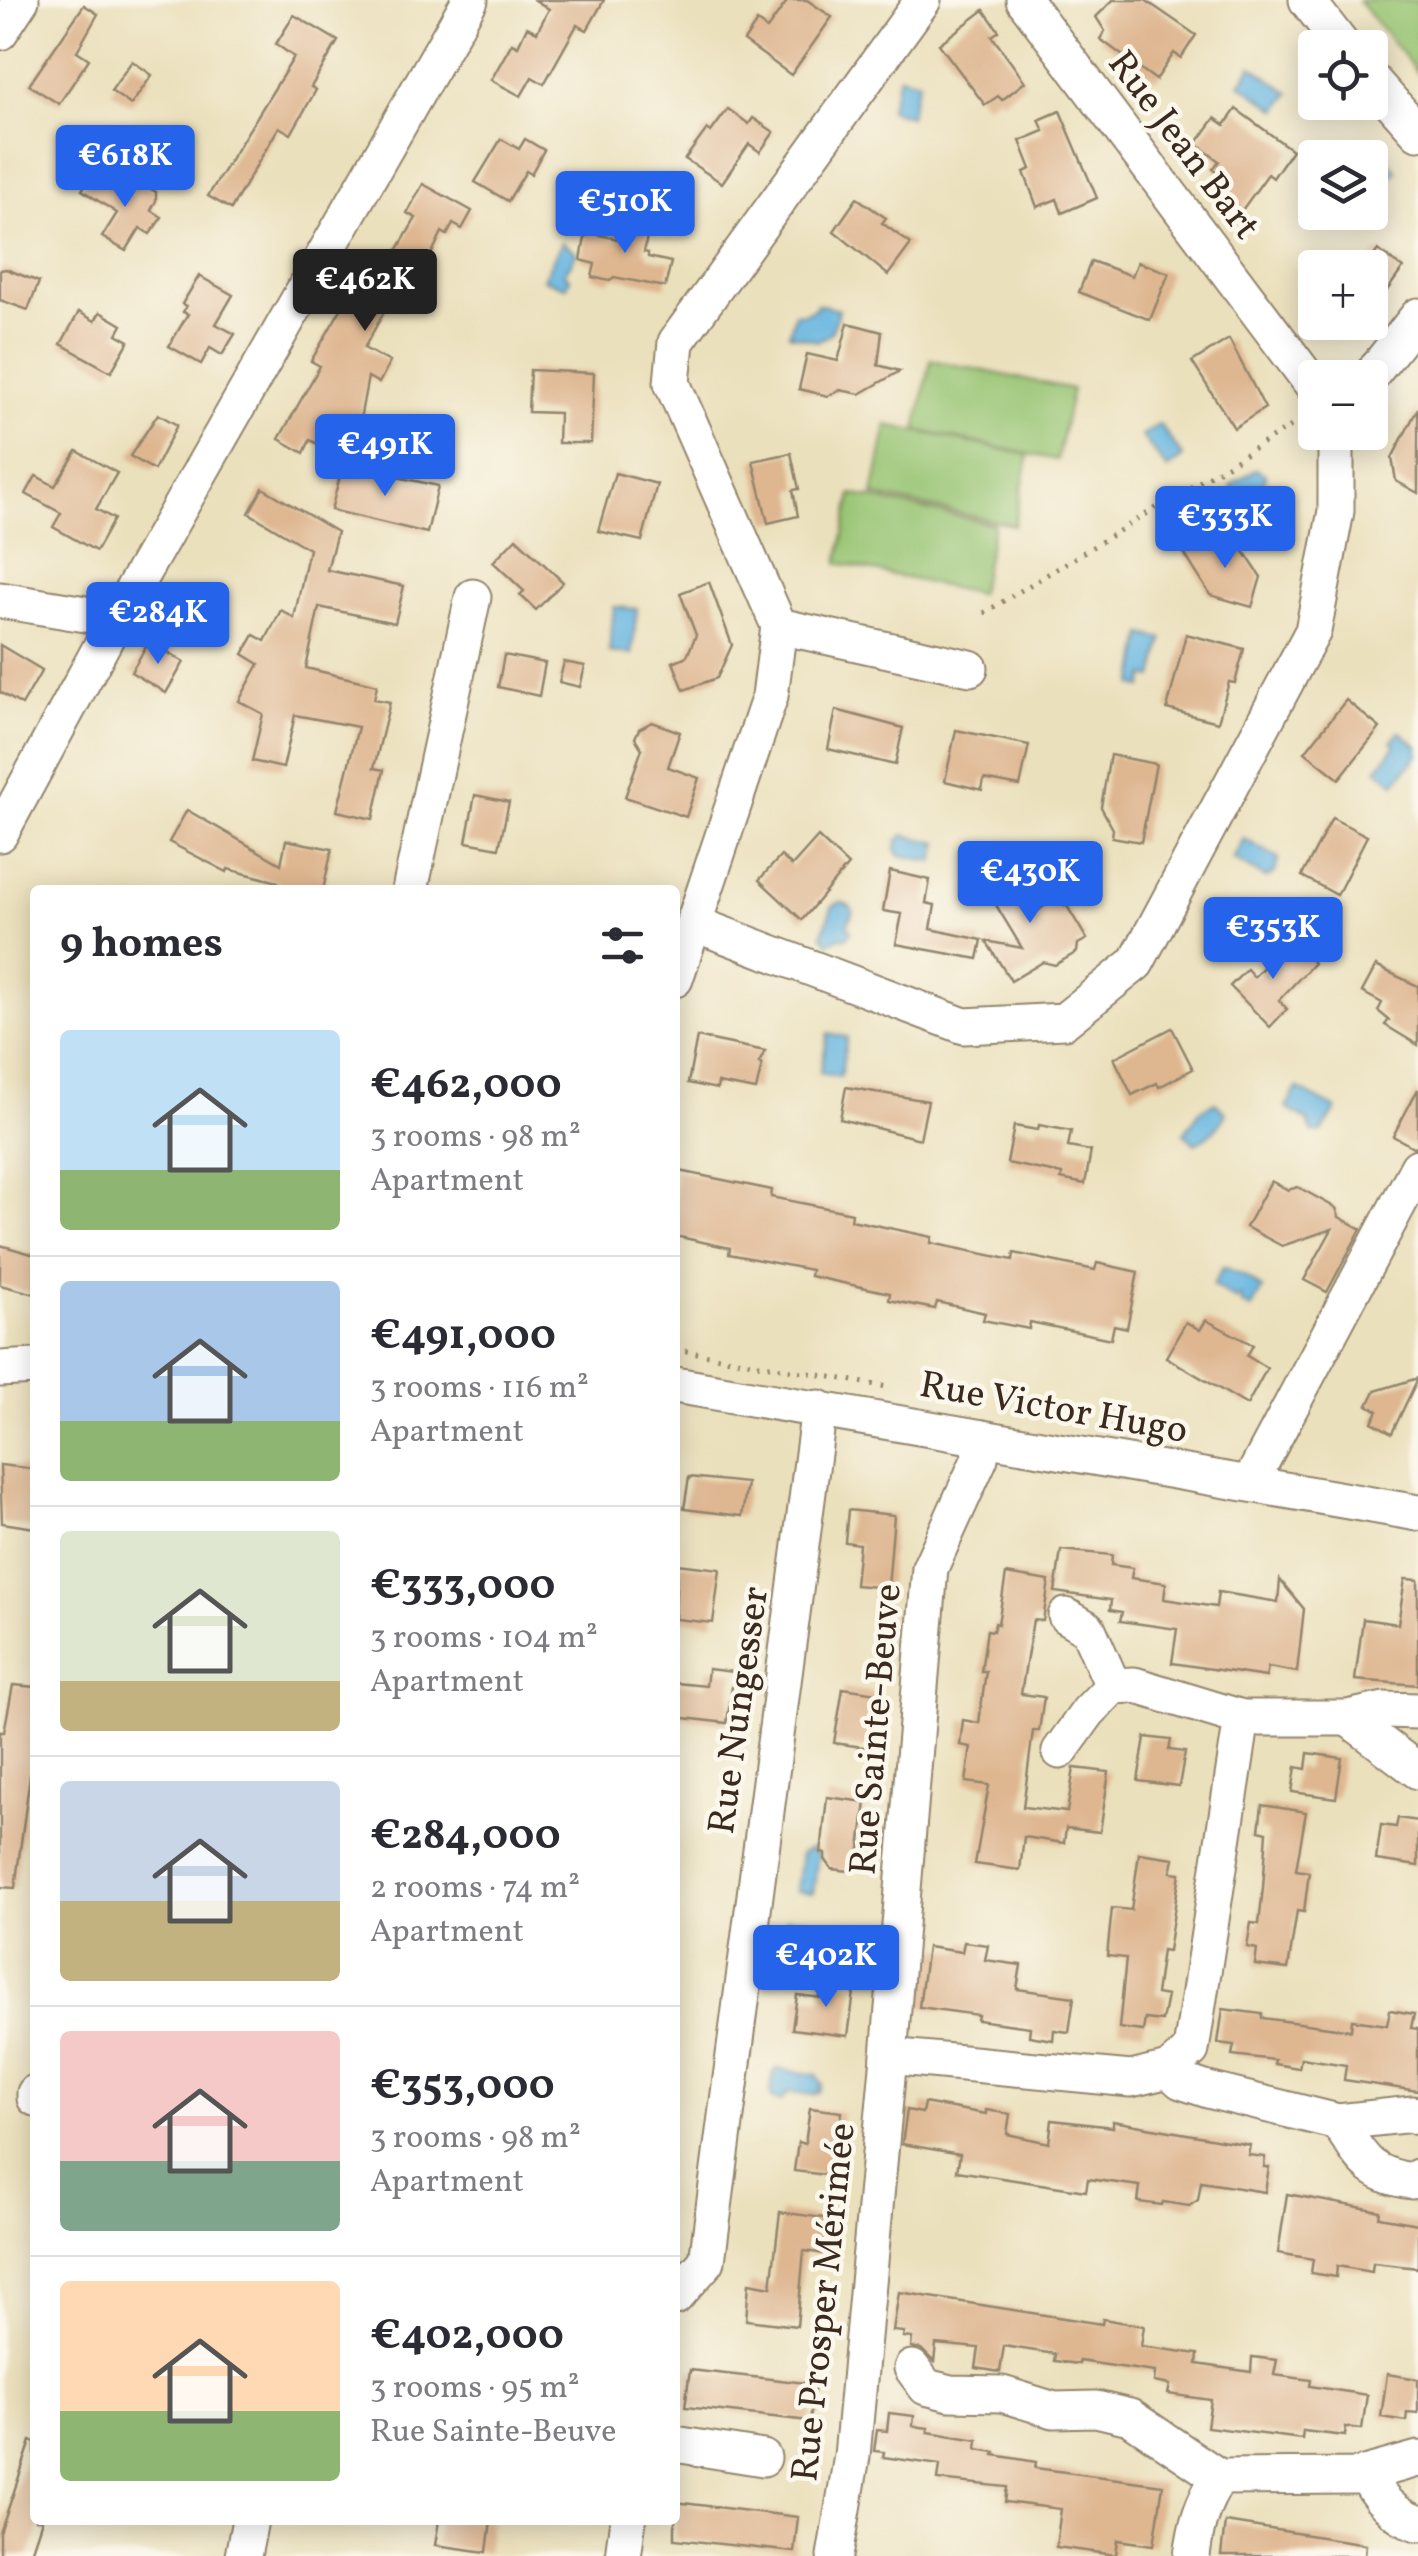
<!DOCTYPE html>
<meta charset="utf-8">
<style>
:root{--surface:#fff;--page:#f7f7f7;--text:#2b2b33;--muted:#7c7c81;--line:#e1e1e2;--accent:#2563eb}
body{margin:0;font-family:Vollkorn,serif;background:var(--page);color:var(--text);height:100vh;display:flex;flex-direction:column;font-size:38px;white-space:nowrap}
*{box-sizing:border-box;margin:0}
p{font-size:32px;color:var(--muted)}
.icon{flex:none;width:55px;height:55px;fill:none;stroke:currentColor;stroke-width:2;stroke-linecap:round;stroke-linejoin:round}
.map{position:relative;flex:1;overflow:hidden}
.details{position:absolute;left:30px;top:885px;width:650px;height:1640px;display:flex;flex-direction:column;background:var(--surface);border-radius:10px;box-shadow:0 5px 25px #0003}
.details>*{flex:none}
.buttons{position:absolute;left:1298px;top:30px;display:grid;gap:20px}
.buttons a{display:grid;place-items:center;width:90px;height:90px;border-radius:10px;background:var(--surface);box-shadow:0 5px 25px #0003;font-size:50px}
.price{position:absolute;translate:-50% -85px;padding:0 22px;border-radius:10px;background:var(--accent);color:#fff;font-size:32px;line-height:65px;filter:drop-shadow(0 2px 5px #0008)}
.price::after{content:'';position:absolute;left:50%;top:60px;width:30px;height:22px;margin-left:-15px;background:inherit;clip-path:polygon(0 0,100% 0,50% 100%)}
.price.on{background:#222;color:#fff}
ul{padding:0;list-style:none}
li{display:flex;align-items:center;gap:30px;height:250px;padding:0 30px}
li+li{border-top:2px solid var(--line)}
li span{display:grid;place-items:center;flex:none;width:280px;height:200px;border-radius:10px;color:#555}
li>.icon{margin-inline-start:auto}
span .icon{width:120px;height:120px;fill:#fffc;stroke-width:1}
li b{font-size:42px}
h2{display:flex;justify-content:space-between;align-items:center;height:120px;padding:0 30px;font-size:42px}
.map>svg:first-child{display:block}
.green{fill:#97c472;stroke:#697748;stroke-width:2.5}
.water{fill:#65b5e0;stroke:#50707f;stroke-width:2.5}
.building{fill:#deb690}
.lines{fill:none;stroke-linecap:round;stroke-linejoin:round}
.minor-casing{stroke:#93856d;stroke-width:39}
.path{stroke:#93856d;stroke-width:5;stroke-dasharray:2.5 8;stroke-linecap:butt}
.minor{stroke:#fff;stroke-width:35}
.labels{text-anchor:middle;stroke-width:9;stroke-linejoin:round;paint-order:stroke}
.street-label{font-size:38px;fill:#3b2a1e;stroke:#fbf7ec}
</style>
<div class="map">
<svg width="1418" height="2556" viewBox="0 0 1418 2556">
<rect width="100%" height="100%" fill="#fbf7ec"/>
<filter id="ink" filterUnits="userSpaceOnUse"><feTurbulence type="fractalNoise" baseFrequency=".01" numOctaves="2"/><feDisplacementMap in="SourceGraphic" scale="20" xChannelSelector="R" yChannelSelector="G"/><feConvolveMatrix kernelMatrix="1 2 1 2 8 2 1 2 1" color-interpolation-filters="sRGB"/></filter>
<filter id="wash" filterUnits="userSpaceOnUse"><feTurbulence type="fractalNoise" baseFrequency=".0048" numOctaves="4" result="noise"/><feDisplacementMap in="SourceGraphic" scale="40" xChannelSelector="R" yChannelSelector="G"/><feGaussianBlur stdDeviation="2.25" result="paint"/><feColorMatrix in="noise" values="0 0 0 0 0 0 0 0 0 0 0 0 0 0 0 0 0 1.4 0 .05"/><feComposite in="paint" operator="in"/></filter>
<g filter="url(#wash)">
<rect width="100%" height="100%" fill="#ebe0bc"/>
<g class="green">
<path d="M1358,0h60v73z"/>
<path d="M931,360l141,29 -15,71 -141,-30z"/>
<path d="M887,425l142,30 -15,70 -141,-30z"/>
<path d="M852,494l142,30 -15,70 -141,-31z"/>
</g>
<g class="water">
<path d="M1252,66l38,27 -12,17 -38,-26z"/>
<path d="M899,76l20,5 -10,35 -20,-6z"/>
<path d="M1343,144l33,2 21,25 -17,15 -10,-11v-17l-27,-1z"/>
<path d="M562,242l15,11 -13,21 6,4 -4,9 -23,-8z"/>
<path d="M817,304l22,5 -8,24 -13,8 -29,-7 6,-21 8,1 13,-6z"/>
<path d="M1159,424l24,33 -16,12 -25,-33z"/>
<path d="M1256,469l10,6 -3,12 -19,11h-10l-3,-13z"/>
<path d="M614,607l23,2 -5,45 -23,-2z"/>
<path d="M1143,634l20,5 -9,39 -8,-2 -3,11 -9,-2z"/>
<path d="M1399,731l19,15v9l-23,28 -18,-14 19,-24 -4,-4z"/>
<path d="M903,835l36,8 -5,19 -35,-7 -3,-5 2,-11h4z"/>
<path d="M1244,839l34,19 -3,15 -9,5 -33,-19z"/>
<path d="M841,902l9,4 3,6 -6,13 4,6 -5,7 -6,-1 -11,6 -7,-8 10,-28z"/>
<path d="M828,1034l19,3 -7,40 -20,-4z"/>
<path d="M1297,1088l39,21 -14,23h-10l-4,-11 -22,-13z"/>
<path d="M1215,1102l11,11c-7,15 -17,23 -31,31l-11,-11 16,-22z"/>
<path d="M1223,1267l20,8 19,14 -11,20 -9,-5 -1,-7 -5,3 -23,-15z"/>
<path d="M811,1848l7,7 -5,38 -17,-2 5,-38z"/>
<path d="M787,1918l35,4 5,4 -3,28 -12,1 -3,-10 -24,-4 -4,-7z"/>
<path d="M777,2069l40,6 5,9 -3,8 -6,3 -24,-3 -8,9 -8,-2 -3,-6 3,-21z"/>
</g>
<g id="blocks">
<g class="building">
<path d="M535,0h69l-17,30 -10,-5 -33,59 -12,-7 -11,19 -30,-16 21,-37 6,3 9,-19 10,5 12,-23z"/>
<path d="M788,0h19l25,17 -41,58 -47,-34 13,-19 10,7z"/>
<path d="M1113,0h32l51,35 -15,23 -7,-5 -18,27 -56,-41 5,-8 -9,-14z"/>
<path d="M84,5l14,9 -21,37 12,8 -30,45 -30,-19z"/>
<path d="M984,10l15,21 -7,5 33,46 -23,18 -4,-4 -13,9 -46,-61z"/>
<path d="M294,15l44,26 -27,46 5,3 -25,44 -12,-7 -48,82 -23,-13 86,-139 -18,-13z"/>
<path d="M132,61l20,14 -21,30 -20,-14z"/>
<path d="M728,109l21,15 4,-6 21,14 -14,20 -11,-8 -27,39 -37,-24 22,-30 4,3z"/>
<path d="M1236,109l56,41 -19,28 -5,-4 -26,36 -19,-13 5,-18 -15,-10 6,-8 -23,-17 19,-26 10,7z"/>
<path d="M1060,111l37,87 -35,15 -5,-14 -20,8 -13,-35 7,-3 -11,-28 24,-10 -5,-11z"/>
<path d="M501,139l18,10 6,-10 19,11 -13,24 -5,-3 -18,30 -33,-19z"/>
<path d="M93,172l36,24 7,-15 20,11v9l-5,9 11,7 -12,17 -10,-6 -14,23 -24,-14 15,-24 -35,-23z"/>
<path d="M423,184l49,27 -10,18 -9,-5 -6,11 -5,-3 -19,40 -5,-3 -10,17 -7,-4 -37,66 26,14 -11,21 -11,-6 -16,85 -42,-22 -6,13 -25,-14 41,-73 -9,-5 33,-57 -3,-2 18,-32 15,9 11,-21 6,3 25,-43 -9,-5z"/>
<path d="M857,198l29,20 -4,5 29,21 -23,31 -54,-44z"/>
<path d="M622,220l27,6 -5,26 4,1v4l23,5 -6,25 -51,-10 -5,4 -17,-4 3,-13 -14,-4 5,-28 32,7z"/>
<path d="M1378,250l25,18 -33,46v-53z"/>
<path d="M1091,261l41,15 6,-14 31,11 -19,47 -71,-28z"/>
<path d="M6,269l33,13 -11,28 -28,-10v-30z"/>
<path d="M199,276l34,19 -17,29 19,10 -13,21 -12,-7 -9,16 -32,-18 19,-32 -5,-2 3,-6 -4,-2z"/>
<path d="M79,312l16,9 5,-9 22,13 -5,9 12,7 -18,31 -50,-28z"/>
<path d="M848,323l34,9 -4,33 22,6 -40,23 -20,-4 -12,6 -29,-7 8,-35 31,7z"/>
<path d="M1229,339l36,69 -31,20 -42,-66z"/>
<path d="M530,370l64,3 -3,70h-33l1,-30 -31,-1z"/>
<path d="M1418,408v85l-22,-12 -4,-23z"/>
<path d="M158,414l19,11 -23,45 -24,-14z"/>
<path d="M77,451l40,22 -21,36 18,10 -18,32 -43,-24 8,-14 -35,-19 10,-18 19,10z"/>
<path d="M791,453l8,36 -6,1 5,26 -30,7 -15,-62z"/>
<path d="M343,465l95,21 -11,47 -96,-23z"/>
<path d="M615,473l42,11 -15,57 -44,-10z"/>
<path d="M263,488l74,44 -10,38 77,16 -9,37 -76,-16 -13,61 71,17 -3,14 16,3 -16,66 10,2 -11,49 -36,-8 21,-84 -63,-12 -12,53 -31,-7 11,-47 -24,-13 20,-37 -16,-10 11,-19 11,6 16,-31 13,8 15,-69 -60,-36z"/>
<path d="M1213,533l8,11 6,-4 7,11 7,-4 20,30 -9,30 -42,-12 -26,-42z"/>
<path d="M516,538l47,44 -27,28 -16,-15 4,-4 -31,-29z"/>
<path d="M709,582l23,63 -15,33 -33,12 -11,-28 14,-6 9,-21 -16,-42z"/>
<path d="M1186,634l58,15 -9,34 -6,-1 -11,40 -51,-13z"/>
<path d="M149,642l35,20 -18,31 -35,-21z"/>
<path d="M0,645l42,25 -20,35 -22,-13z"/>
<path d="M504,655l41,8 -6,33 -41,-9z"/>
<path d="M564,662l21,4 -5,21 -21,-5z"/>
<path d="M1346,700l34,28 -41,51 -34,-27z"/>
<path d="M836,710l67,18 -8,37 -67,-16z"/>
<path d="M652,722l28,10 -12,35 31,11 -13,39 -61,-20 17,-48 -7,-11 4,-9z"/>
<path d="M956,730l73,15 -9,41 -36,-7 -2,11 -37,-9z"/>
<path d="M1110,755l46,9 -15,78 -29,-5 1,-8 -12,-22z"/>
<path d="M475,795l34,7 -10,46 -33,-6z"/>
<path d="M187,810l94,54 5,-24 46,9 -9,41h-47l2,-8 -50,-13 -1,3 -58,-30z"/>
<path d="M1332,818l35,18 -30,59 -35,-19z"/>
<path d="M818,837l30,28 -46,55 -43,-40 22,-24 11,10z"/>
<path d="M997,859l28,43 3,-2 8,12 15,-11 16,5 20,33 -9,5 -1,8 -22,13 -12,-3 -32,19 -25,-40 36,7 -46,-76z"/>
<path d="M890,871l40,9 -4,23 9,2 -4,24 51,11 -4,19 -82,-15 6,-30 -19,-3z"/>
<path d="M1290,938l24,25 -35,37 8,9 -17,18 -40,-41 17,-17 7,8z"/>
<path d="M1376,966l42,20v59l-33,-20 4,-5 -11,-9 4,-8 -20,-11z"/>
<path d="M1172,1028l21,41 -34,18 -2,-4 -25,12 -18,-37z"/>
<path d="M697,1037l68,14 -6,12 3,1 -6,26 -38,-7 -1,6 -29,-6z"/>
<path d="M846,1087l82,14 -8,38 -80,-20z"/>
<path d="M1418,1089v57l-5,1 -20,-11z"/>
<path d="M1039,1125l32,6 -3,16 23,4 -6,33 -24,-5 1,-5 -55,-11 7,-37 24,4z"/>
<path d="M675,1170l97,20 -1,7 81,16 -1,7 81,17 -1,6 82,17 1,-7 81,17 2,-7 41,9 -11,56 -13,-3 -3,14 -81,-17 -1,7 -46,-9 2,-7 -48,-11 -2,7 -46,-9 1,-7 -80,-17 1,-6 -82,-16 1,-6 -55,-12z"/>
<path d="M1271,1181l17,9 10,-3 38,21 3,9 22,12 -34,63 -23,-12 28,-51 -50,17 -36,-19z"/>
<path d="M0,1245l35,10v39l-35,-9z"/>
<path d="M1206,1320l47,25 -6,11 20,12 -20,37 -81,-48 20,-35 14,8z"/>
<path d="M1418,1378l-26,55 -20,-11 6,-11 -10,-6 7,-14z"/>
<path d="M0,1465l35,4v59l-33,-5z"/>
<path d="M689,1477l58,6 -5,33 -58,-7z"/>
<path d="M848,1510l46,5 -6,73 -33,-3 4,-41 -14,-2z"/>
<path d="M1061,1550l51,5 -1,10 22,3 -2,10 35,5 -2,16 52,8 2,-15 60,10 2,-22 24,29 -7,63 -29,-5 -2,10 -94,-14 5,-34 -57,-8 2,-9 -12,-2 1,-10 -56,-8z"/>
<path d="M677,1564l43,5 -7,54 -38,-4z"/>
<path d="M1006,1574l43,7 -6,40 -10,-1 -12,74 23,3 -5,34h-6l-10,76 44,5 7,-44 35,4 -9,60 -34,-4 -2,15 -40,-6 -4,33 -45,-6 14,-79 -23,-3 5,-35 -11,-2 3,-25 16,3 7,-52h-5l6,-41 6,1 2,-8 3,1z"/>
<path d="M1405,1579l13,1v105l-63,-5 8,-61 35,5z"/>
<path d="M708,1669l26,3 -7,51 -52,-6v-34l31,3z"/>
<path d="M13,1685l22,2v51l-20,150 -15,-1v-155h4z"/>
<path d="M843,1688l34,5 -7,55 -36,-5z"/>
<path d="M1145,1737l26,3 -2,10 16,2 -6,34 -41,-5z"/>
<path d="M1308,1753l34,5 -6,40 -44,-6 4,-25 10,2z"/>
<path d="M827,1797l39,5 -8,62 -9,7 -17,-2 -7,-10v-5l-4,-1z"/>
<path d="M1262,1805l44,7 -10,58 13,2 -5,40 -7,-1 -9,58 -33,-4 2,-16 -10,-2 4,-24 8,1 4,-36 4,-56 -8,-2z"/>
<path d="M1398,1818l20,3v45l-42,-6 5,-35 15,2z"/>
<path d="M1139,1853l35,5 -3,14 9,1 -12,78 -6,-1 -6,44 11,2 -5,25 -17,-2 -2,12 -24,-3 7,-70 -19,-2 5,-48 19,2z"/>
<path d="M964,1942l24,3 -3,15 36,5 -4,24 57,8 -5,35 -15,-2 -1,10 -24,-4 1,-9 -53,-7 1,-5 -59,-8 8,-60 35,5z"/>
<path d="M823,1981l32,4 -7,51 -56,-7 5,-34 25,3z"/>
<path d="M1223,2009l39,5v4l89,12 1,-10 35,5 3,-15 24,4 -3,14 7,1v62l-74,-11 2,-15 -45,-7 -2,10 -25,-4 1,-4 -43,-5 2,-10 -16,-2z"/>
<path d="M924,2103l62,11v-4l24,4 -3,20 42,9 3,-23 61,7v-6l137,24 -2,10 17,2 -1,10h5l-4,25 -64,-10 -3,18 -9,6 -26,-4 -1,3 -24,-3 2,-16 -52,-7 -2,12 -129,-20 3,-17 -58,-10 5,-34 15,3z"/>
<path d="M810,2108l32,4 -8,64 -40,-5 4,-29 7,2z"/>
<path d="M1287,2194l93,17 -1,6 39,7v44l-45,-5 -1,9 -35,-6 -1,11 -25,-4 2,-14 -35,-6z"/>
<path d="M780,2212l51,7 -5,35 -22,-3 -7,75 -51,-6 3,-37 22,4z"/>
<path d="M899,2292l203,32 1,-5 41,7 -3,20 57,8 -1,10 54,8 1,-15 25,3 -3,15 37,5 -1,6 57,9 -5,34 -16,-2 -1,9 -42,-5 -1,8 -95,-12 4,-27 -43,-6 2,-9 -16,-3 1,-10 -76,-11v3l-25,-3 1,-7 -51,-8 -4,26 -24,-4 3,-20 -43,-4 -2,18 -13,-13 -10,-2 1,-9 -9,-1 1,-5 -11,-1z"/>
<path d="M690,2370l125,14 -5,37 -125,-14z"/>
<path d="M1387,2374l31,5v34l-11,-1 -1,9 -25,-4z"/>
<path d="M889,2413l25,3 -1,10 16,2 -1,4 50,8 -1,9 18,3 -1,3 42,7 -1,6 128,17 -9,60 -36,-5 -2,15 -60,-8 5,-38 -56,-7 2,-15 -69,-7 2,-15 -57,-8 1,-5 -10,-1 3,-21 10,1z"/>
<path d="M31,2441l4,1v78h7l-12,36h-30v-23z"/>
<path d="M675,2502l123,15 -4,35 -119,-13z"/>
<path d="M439,2520h52l-4,32 -52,-7z"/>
<path d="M1225,2522l141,22 -1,12h-144z"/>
</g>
</g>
</g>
<g filter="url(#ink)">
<use href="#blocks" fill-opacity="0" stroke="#93856d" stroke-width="2.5"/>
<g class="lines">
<defs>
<g id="minor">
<path d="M1024,0l291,388"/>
<path d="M1307,0l37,48"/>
<path d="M0,32l21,-32"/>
<path d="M1370,78l48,54"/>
<path d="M1369,378l49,-62"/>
<path d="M0,600l116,19"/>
<path d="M779,626l191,42"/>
<path d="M0,834l116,-215 354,-619"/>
<path d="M410,890l63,-293"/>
<path d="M695,924l269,102 100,-5 72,-58 177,-332 23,-120v-79"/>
<path d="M675,979l95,-283 9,-70 -107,-243 4,-41 247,-342"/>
<path d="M0,1369l35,-2"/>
<path d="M675,1385l743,128"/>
<path d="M982,1438l-2,20 -50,110 -41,488 242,23 38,-9 22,-20 51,-332 -108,-33 -21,1 -25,26 -28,39"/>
<path d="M1250,1483l168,-316"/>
<path d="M1066,1616l22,13 25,57"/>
<path d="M1242,1718h106l36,-8 34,1"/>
<path d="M1348,1718l70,53"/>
<path d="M1169,2070l12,11 27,9 130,32 75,-8 5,3"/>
<path d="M35,2093v5"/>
<path d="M1338,2122c24,35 29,53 74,59l6,-4"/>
<path d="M675,2297l32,-36 112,-853"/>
<path d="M912,2368l14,19 24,6 52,1 52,16 42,-1 34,8 89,60 138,-1 61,-17"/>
<path d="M675,2444l88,14"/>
<path d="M1367,2474c8,22 29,43 51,49"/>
<path d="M243,2556l7,-36"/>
<path d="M623,2556l5,-36"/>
<path d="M835,2556l17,-100 37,-400"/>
<path d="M1192,2556c4,-31 10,-53 27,-79"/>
</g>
</defs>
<use href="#minor" class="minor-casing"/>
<g class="path">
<path d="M984,613l312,-190 11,-1"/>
<path d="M675,1349l212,38"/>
</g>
<use href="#minor" class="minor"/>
</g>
</g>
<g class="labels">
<g class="street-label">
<text transform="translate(1185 144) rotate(53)" y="13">Rue Jean Bart</text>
<text transform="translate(1054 1406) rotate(10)" y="13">Rue Victor Hugo</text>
<text transform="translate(737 1710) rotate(-82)" y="13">Rue Nungesser</text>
<text transform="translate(874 1729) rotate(-85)" y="13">Rue Sainte-Beuve</text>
<text transform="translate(822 2302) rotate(-84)" y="13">Rue Prosper Mérimée</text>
</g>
</g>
</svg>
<div class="buttons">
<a><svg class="icon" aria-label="locate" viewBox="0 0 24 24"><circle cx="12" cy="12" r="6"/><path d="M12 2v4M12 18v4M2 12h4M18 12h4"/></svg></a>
<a><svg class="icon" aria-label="layers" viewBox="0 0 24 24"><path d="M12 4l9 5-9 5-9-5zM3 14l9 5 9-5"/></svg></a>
<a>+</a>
<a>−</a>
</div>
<b class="price" style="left:125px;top:210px">€618K</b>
<b class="price" style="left:625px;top:256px">€510K</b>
<b class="price on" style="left:365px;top:334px">€462K</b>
<b class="price" style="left:385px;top:499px">€491K</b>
<b class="price" style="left:1225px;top:571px">€333K</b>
<b class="price" style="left:158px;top:667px">€284K</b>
<b class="price" style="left:1030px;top:926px">€430K</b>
<b class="price" style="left:1273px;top:982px">€353K</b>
<b class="price" style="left:826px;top:2010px">€402K</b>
<section class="details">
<h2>9 homes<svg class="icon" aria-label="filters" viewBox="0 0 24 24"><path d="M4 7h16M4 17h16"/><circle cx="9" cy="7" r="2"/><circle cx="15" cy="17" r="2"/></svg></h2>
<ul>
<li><span style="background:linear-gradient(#bfe0f5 70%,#8fb573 0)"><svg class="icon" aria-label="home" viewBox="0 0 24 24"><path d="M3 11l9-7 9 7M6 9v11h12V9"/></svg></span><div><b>€462,000</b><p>3 rooms · 98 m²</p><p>Apartment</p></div></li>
<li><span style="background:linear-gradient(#a9c7e8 70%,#8fb573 0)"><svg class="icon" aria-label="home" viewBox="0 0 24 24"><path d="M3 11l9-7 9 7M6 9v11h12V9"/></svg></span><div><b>€491,000</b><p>3 rooms · 116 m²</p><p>Apartment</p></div></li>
<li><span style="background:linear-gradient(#dfe7d0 75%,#c2b280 0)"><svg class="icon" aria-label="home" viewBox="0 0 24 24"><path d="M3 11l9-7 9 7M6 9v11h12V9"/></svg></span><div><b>€333,000</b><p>3 rooms · 104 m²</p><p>Apartment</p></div></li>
<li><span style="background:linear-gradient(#c9d6e8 60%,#c2b280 0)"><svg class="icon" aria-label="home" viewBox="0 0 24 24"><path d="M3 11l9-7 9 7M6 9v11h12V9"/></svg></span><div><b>€284,000</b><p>2 rooms · 74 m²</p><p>Apartment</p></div></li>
<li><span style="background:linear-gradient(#f6c9c9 65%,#7fa58c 0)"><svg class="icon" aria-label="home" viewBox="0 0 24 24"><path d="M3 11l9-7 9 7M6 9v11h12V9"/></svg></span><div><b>€353,000</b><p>3 rooms · 98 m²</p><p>Apartment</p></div></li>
<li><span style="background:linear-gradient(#ffd9b3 65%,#8fb573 0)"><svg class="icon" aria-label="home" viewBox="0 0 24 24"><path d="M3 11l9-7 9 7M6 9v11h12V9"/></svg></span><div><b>€402,000</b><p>3 rooms · 95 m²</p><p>Rue Sainte-Beuve</p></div></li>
</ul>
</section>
</div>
